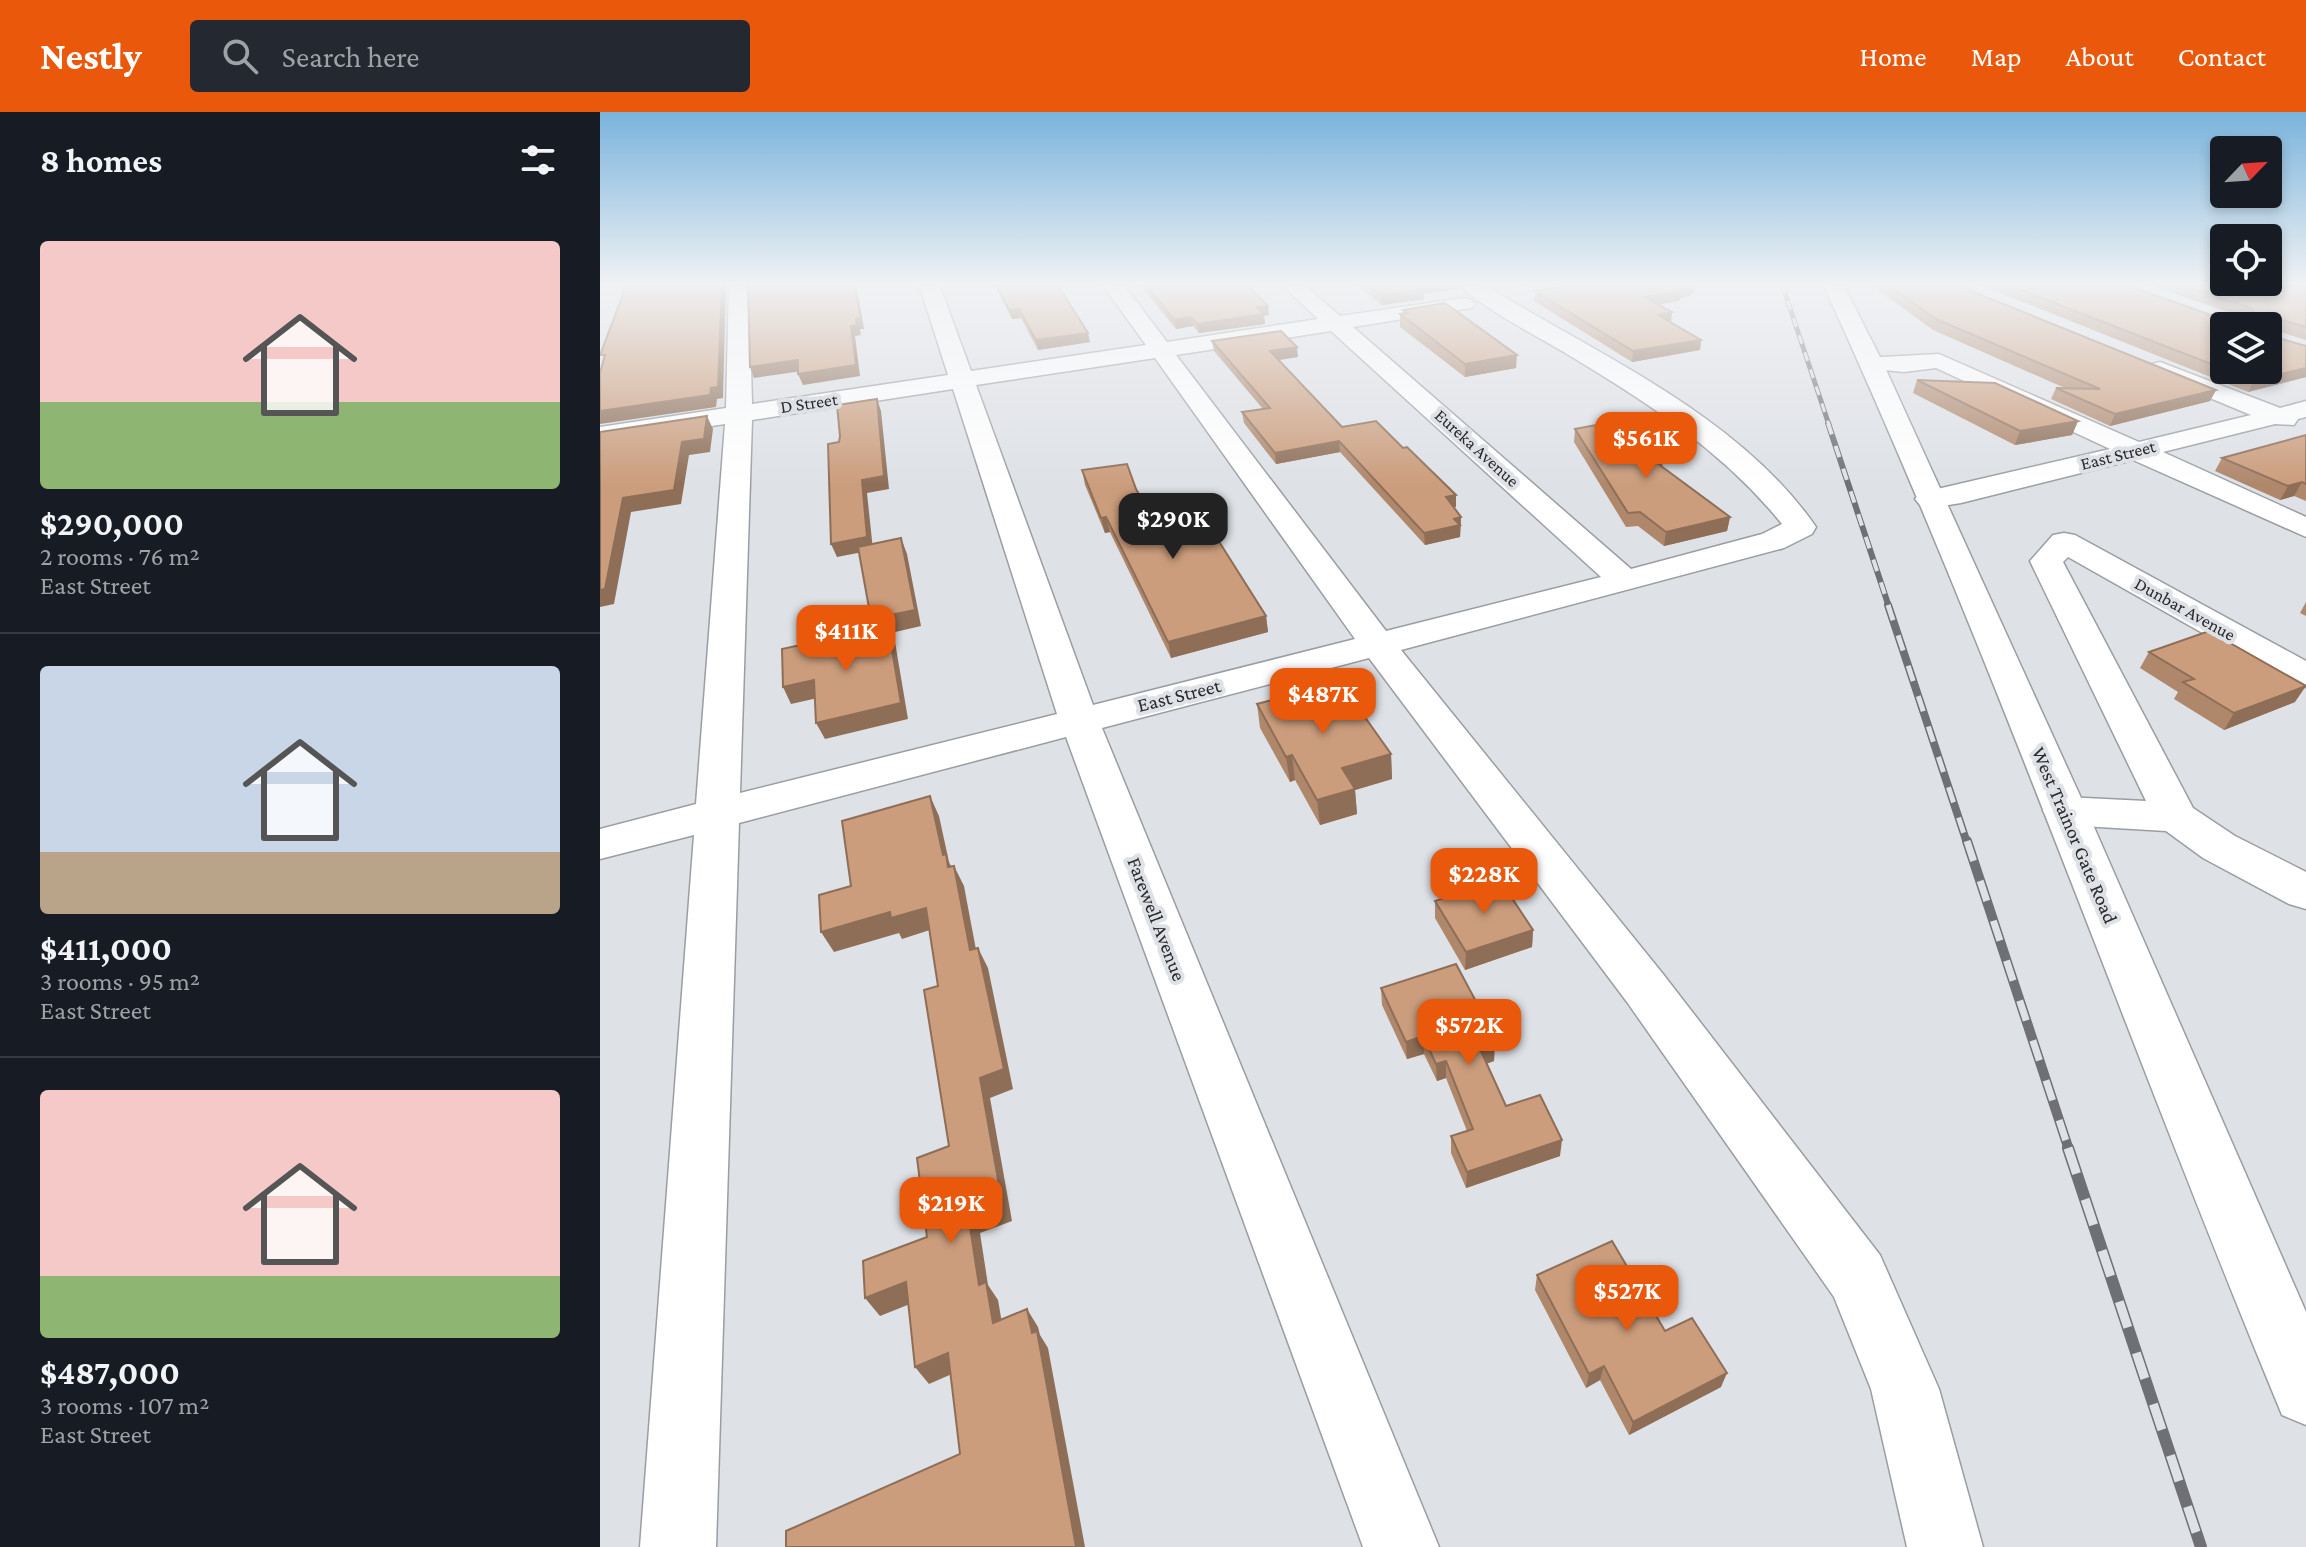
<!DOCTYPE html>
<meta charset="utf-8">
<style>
:root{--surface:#171b24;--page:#242831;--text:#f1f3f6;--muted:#9ea1a6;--line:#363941;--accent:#ea580c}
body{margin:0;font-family:"Crimson Pro",serif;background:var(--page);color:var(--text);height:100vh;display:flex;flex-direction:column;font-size:30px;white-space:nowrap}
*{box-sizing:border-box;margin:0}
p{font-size:26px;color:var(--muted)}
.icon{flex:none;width:44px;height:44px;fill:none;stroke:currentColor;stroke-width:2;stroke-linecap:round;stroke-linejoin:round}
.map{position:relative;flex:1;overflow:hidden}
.details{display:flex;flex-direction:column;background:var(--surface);width:600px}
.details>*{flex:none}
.needle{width:52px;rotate:65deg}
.controls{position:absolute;left:1610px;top:24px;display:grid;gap:16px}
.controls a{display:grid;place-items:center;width:72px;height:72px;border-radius:8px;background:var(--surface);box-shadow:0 4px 12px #0003;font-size:40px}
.price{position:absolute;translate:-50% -68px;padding:0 18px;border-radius:16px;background:var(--accent);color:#fff;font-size:26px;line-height:52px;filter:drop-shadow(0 2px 4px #0008)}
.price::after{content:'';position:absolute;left:50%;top:48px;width:24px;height:18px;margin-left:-12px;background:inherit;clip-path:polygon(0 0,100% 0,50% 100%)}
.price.active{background:#222;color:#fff}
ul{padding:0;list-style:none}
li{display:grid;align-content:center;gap:16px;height:424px;padding:0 40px}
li+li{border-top:2px solid var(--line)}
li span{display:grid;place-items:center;height:248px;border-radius:8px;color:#555}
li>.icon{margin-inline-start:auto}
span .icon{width:144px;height:144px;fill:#fffc;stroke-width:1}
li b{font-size:34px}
h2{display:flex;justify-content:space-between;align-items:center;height:96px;padding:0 40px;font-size:34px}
header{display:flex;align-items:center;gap:48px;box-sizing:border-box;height:112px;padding:0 40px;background:var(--accent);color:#fff}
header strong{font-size:38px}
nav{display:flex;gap:44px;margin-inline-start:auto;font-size:28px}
.search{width:560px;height:72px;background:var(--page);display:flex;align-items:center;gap:20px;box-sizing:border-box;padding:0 28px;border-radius:8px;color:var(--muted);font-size:30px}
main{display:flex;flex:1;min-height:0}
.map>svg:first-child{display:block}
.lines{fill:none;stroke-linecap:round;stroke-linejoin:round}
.minor-casing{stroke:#9a9da2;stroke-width:3}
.major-casing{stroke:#9a9da2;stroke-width:3}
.minor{fill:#fff;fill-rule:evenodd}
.major{fill:#fff;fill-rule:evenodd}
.rail-far4-casing{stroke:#6e7073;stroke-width:5}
.rail-far3-casing{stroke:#6e7073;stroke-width:6}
.rail-far2-casing{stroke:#6e7073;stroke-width:8}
.rail-far1-casing{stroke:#6e7073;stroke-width:10}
.rail-casing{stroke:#6e7073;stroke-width:12}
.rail-far4{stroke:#dee1e6;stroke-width:3;stroke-dasharray:9;stroke-linecap:butt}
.rail-far3{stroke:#dee1e6;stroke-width:4;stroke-dasharray:12;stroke-linecap:butt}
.rail-far2{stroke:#dee1e6;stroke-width:5;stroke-dasharray:16;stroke-linecap:butt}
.rail-far1{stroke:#dee1e6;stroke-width:7;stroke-dasharray:21;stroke-linecap:butt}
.rail{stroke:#dee1e6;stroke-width:9;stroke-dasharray:27;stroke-linecap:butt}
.wall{fill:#af876b;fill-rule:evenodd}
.shaded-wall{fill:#8e6e57}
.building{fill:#cb9d7c;stroke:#8e6e57;stroke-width:2}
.labels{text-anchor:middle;stroke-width:8;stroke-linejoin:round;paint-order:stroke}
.far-street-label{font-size:18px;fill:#292a2c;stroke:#dee1e6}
.street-label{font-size:20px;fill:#292a2c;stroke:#dee1e6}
</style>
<header>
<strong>Nestly</strong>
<div class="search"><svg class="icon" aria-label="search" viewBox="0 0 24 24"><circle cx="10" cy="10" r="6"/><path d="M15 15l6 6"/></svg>Search here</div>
<nav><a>Home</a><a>Map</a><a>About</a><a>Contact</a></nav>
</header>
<main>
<section class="details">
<h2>8 homes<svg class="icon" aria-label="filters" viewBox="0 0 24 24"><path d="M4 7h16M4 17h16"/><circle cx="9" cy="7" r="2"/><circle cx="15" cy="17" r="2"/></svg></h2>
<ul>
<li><span style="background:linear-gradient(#f6c9c9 65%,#8fb573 0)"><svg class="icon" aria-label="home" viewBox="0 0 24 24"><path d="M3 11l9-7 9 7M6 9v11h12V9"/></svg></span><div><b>$290,000</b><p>2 rooms · 76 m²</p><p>East Street</p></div></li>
<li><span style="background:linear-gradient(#c9d6e8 75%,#b9a48a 0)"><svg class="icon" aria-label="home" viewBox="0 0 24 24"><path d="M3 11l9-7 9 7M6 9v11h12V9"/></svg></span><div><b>$411,000</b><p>3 rooms · 95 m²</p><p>East Street</p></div></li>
<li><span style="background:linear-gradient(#f6c9c9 75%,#8fb573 0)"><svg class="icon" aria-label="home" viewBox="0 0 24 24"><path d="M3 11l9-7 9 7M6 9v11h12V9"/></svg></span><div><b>$487,000</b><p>3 rooms · 107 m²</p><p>East Street</p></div></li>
</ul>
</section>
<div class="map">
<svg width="1706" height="1435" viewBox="0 0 1706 1435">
<rect width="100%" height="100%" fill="#dee1e6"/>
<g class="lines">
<defs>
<g id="minor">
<path d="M129,172h20l3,120 196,-29 -29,-91h20l32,87 175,-26 -44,-61h21l44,58 151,-23 -37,-35h22l37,32 124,-18 7,2 4,4 -4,4 -118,19 278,242 131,-35 20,-10c-59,-73 -135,-122 -215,-170 -25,-15 -92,-50 -108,-70h24c114,71 255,130 333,243l-4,7 -28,14 -383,102 262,324 217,281 59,134 44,158h-76l-36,-158 -37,-92 -207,-295 -258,-344 -267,70 337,819h-76l-297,-810 -327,86 -23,724h-76l54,-712 -94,24v-30l96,-25 29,-380 -125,19v-16l126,-19zM731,219l270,246 -215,54 -210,-276zM555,246l200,281 -262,66 -117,-320zM353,277l104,325 -317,79 12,-373z"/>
<path d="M1339,242l200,88 112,-27 -99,-41 -4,-5 4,-5 8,-2 120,46 26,-7v16l-8,2 -4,6 -19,-1 -112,28 143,65v20l-173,-77 -172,43 -31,5 -10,-3 -5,-6 5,-6 190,-44 -174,-81 -32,4 -41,-4 -4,-5 4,-5z"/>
<path d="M1464,421l11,2 231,126v26l-13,-3 -225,-127 -5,5 130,246 42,28 71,36v37l-17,-5 -86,-46 -37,-27 -101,-6 -15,-4 -7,-10 7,-10 15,-4 81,4 -116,-240 23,-26z"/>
</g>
<path id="major" d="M1223,172h20l40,79 204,448 219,501v113l-24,-10c-156,-376 -289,-761 -459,-1131z"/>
</defs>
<use href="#minor" class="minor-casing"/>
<use href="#major" class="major-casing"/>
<use href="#minor" class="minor"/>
<use href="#major" class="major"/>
<defs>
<path id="rail-far4" d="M1182,172l47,141"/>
<path id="rail-far3" d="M1228,311l61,184"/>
<path id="rail-far2" d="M1288,493l79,238"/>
<path id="rail-far1" d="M1367,729l102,309"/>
<path id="rail" d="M1468,1036l133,399"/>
</defs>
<use href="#rail-far4" class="rail-far4-casing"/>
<use href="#rail-far3" class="rail-far3-casing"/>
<use href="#rail-far2" class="rail-far2-casing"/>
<use href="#rail-far1" class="rail-far1-casing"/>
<use href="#rail" class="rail-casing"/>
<use href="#rail-far4" class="rail-far4"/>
<use href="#rail-far3" class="rail-far3"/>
<use href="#rail-far2" class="rail-far2"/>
<use href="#rail-far1" class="rail-far1"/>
<use href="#rail" class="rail"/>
</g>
<g class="wall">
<path d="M394,172h63l33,58 -52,8 -17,-32 -9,1z"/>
<path d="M539,172h107l23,31 -5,1 1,8 -66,9 -6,-7 -17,3z"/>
<path d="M756,172h104v4l-36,6v5l-42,6z"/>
<path d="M1278,172h76l262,106 -6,11 -100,25 -59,-27 5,-11h9l-132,-58 -56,-41z"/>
<path d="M1378,172h145l105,37 17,-3 -98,-34h149l10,3v53l-35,-11v7l35,10v31l-58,15zM1624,214l44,44h-44z"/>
<path d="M935,179l159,1 -3,1 -1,3 -10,2 -1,3 -21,4 13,17 30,18 -1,10 -68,12 -98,-61z"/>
<path d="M803,198l113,58 -51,9 -65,-50v-13h3z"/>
<path d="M612,229l86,16 -20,3 64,67 114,80h-2l7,10 -1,20 -35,8 -85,-93 -64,12 -32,-41 -2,-11 21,-3 -49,-58z"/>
<path d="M1317,268l161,41 -6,14 -57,10 -102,-52z"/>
<path d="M975,317l87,38 68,50 -3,14 -63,15 -26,-20 -12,1 -52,-85z"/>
<path d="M1706,323v66l-12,-5 -14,4 -65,-29 7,-13z"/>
<path d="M482,358l54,19 18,33 112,94 2,16 -97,26 -61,-126 -5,1 -20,-48z"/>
<path d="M1706,490v14l-6,-3z"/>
<path d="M1549,540l146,50 -71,28 -50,-31 4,-7 -38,-24z"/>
<path d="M657,592l134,50 1,25 -37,11 2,24 -37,11 -25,-45 -5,2 -30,-54z"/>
<path d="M835,789l98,29 -1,17 -67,23 -30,-52z"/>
<path d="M781,876l114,49 -1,24 -8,3 20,42 54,50 -94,32 -15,-35v-17l16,-5 -21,-53 -9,3 -13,-27 -17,5 -25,-54z"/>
<path d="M937,1163l128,56 56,56 -92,48 -29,-55 -14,8 -51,-98z"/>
</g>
<g class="shaded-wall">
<path d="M122,172h4l-3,114 -6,1 -1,8 -116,17v-14z"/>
<path d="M254,172h2l8,45h-4l1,6 -6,1 5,40 -57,9 -5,-11 53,-48z"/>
<path d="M822,172h38v4l-36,6v5l-42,6v-10z"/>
<path d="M1086,172h9l-1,8 -3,1 -1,3 -10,2 -1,3 -36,6 1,-10 32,-8z"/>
<path d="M668,194l1,9 -5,1 1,8 -66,9 -2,-9 60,-17z"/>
<path d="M419,197l2,9 -9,1 -3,-9z"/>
<path d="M1072,200l-1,11 -13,-8z"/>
<path d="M591,205l2,9 -17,3 -2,-9z"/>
<path d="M488,221l2,9 -52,8 -2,-10z"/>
<path d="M1101,228l-1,10 -68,12 1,-11z"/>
<path d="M697,235l1,10 -27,4 -1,-10z"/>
<path d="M917,243l-1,13 -51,9v-13z"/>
<path d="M198,248l4,11 -48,7 -4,-11z"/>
<path d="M1706,256v9l-58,15 6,-12z"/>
<path d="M1616,278l-6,11 -100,25 5,-12z"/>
<path d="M277,287l4,12 8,78 -22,4 6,57 -36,7 -6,-13 31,-64z"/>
<path d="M107,304l6,13 -3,23 -21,3 -8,49 -50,8 -17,92 -14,3v1v-18l23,-92 59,-56z"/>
<path d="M1478,309l-6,14 -57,10 5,-14z"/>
<path d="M739,329l1,11 -64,12 -1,-11z"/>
<path d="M1063,346l-1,13 -9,-11z"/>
<path d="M1702,370l-8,14 -14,4 8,-14z"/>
<path d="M856,383v12l-10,2v-12z"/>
<path d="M506,405l4,15 -5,1 -4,-15z"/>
<path d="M861,405l-1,20 -35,8 -1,-12 30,-14z"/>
<path d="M1130,405l-3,14 -63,15 2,-14z"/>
<path d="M301,426l6,16 14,72 -30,7 4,9 13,77 -83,20 -9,-16 62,-87 -7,-17z"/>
<path d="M666,504l2,16 -97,26 -3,-16z"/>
<path d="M214,568l8,17 -31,7 -8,-17z"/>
<path d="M1706,574l-11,16 -71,28 10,-17z"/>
<path d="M791,642l1,25 -37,11 2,24 -37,11 -3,-25 25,-32z"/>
<path d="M692,643l3,25 -5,2 -4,-25z"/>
<path d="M330,684l9,20 10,46 6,13 2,13 -14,-33z"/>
<path d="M354,754l10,20 16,85 -10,-21z"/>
<path d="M326,796l10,20 -34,11 -3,-6 -65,19 -13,-20 69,-20z"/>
<path d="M933,818l-1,17 -67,23 1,-18z"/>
<path d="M378,836l10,20 25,121 -23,9 22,123 -32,12 8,52 10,15 7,41 -12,-18 -14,-38 -11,-71 12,-136z"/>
<path d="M823,924l1,18 -17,5 -1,-17z"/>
<path d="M895,925l-1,24 -15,5 1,-17z"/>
<path d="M846,949v17l-9,3 -1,-17z"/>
<path d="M962,1028l-2,16 -94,32 1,-16z"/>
<path d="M306,1170l14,18 -40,16 -15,-18z"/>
<path d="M427,1197l11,18 2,8 8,13 37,199h-9z"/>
<path d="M348,1241l13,17 -32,14 -14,-17z"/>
<path d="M1004,1254l-4,14 -14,8 3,-14z"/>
<path d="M1127,1261l-6,14 -92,48 4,-13z"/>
</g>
<g class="building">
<path d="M27,172h95l-4,103 -7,1 -1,7 -110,16v-38l5,-18h-5z"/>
<path d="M148,172h106l7,34 -5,1 1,6 -6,1 5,39 -58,9v-14l-48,7z"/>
<path d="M396,172h61l31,49 -52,7 -17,-31 -10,1z"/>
<path d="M545,172h101l22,22 -11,1 7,7 -67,10 -6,-7 -17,3z"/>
<path d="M767,172h55l-4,1 6,4 -42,6z"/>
<path d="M982,172h105l5,3 -16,2 5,2 -37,6 28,15 -14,3 43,25 -68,11 -98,-60z"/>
<path d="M1287,172h67l262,106 -101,24 -59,-26 44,1 -164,-70z"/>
<path d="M1406,172h117l105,37 28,-5 -5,-8 -70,-24h115l10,3v40l-35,-10v19l35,10v22l-52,12 -27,-10h41v-44h-44v43z"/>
<path d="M845,191l72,52 -52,9 -65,-50 8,-1 -5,-3z"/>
<path d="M681,219l16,16 -27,4 72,76 34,-6 27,27 4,-1 49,48 -10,2 15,20 -7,2 6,6 -36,8 -85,-92 -64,12 -33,-41 28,-4 -58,-67z"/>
<path d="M1317,268l78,3 83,38 -58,10z"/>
<path d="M277,287l7,77 -22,4 5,57 -36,7 -3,-100 11,-2 1,-6 -3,-31z"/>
<path d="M107,304l-3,23 -22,3 -8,48 -51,8 -18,91 -5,1v-158z"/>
<path d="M1012,310l51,36 -10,2 77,57 -64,15 -26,-20 -12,1 -53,-84z"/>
<path d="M1706,323v49l-4,-2 -14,4 -66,-28z"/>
<path d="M527,352l9,25 18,33 47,-9 65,103 -98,26 -62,-125 -5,1 -19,-48z"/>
<path d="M301,426l14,72 -44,9 -13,-72z"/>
<path d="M288,514l13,77 -85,20 -2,-43 -31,7 -1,-38z"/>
<path d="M1609,519l97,55 -72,27 -51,-31 11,-3 -45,-27z"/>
<path d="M740,570l51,72 -49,14 13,21 -38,11 -25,-45 -6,2 -29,-53z"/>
<path d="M330,684l13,59 3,-1 2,13 6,-1 16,84 8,-2 26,121 -24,9 22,124 -34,12 11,71 7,-3 7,41 34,-14 5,24 5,-2 39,216h-290v-16l174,-77 -12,-101 -33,14 -9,-85 -41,16 -2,-37 64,-24 -10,-79 32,-12 -25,-156 14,-4 -12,-78 -35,10 -1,-6 -69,20 -2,-37 32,-9 -9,-65z"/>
<path d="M900,768l33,50 -67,22 -31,-51z"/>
<path d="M856,852l39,73 -3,1 3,6 -15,5 26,57 34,-11 22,45 -95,32 -16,-36 22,-7 -27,-68 -10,3 -13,-28 -17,6 -25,-54z"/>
<path d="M1012,1129l53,90 27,-13 35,55 -94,49 -29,-56 -15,8 -52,-99z"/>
</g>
<linearGradient id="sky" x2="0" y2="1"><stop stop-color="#7ab3dc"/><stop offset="0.46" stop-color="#f0f2f4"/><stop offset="1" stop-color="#f0f2f4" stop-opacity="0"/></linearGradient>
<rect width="1706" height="373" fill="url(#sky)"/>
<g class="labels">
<g class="far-street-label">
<text transform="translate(209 291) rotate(-8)" y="6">D Street</text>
<text transform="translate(877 336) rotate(42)" y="6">Eureka Avenue</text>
<text transform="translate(1518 343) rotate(-14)" y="6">East Street</text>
<text transform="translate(1585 497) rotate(29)" y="6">Dunbar Avenue</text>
</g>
<g class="street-label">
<text transform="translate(579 583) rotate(-14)" y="7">East Street</text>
<text transform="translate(1475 723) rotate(67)" y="7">West Trainor Gate Road</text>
<text transform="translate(557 807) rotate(69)" y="7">Farewell Avenue</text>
</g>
</g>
</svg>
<div class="controls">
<a><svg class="needle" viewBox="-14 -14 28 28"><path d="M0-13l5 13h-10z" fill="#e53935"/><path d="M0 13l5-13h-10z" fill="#9ea1a6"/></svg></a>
<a><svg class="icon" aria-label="locate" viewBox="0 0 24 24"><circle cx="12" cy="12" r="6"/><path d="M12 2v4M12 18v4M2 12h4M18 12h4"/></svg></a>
<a><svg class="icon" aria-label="layers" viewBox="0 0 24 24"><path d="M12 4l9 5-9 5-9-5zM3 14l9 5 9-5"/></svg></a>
</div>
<b class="price" style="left:1046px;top:368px">$561K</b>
<b class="price active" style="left:573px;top:449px">$290K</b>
<b class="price" style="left:246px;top:561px">$411K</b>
<b class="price" style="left:723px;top:624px">$487K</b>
<b class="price" style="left:884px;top:804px">$228K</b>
<b class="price" style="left:869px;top:955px">$572K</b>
<b class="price" style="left:351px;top:1133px">$219K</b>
<b class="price" style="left:1027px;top:1221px">$527K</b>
</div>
</main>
